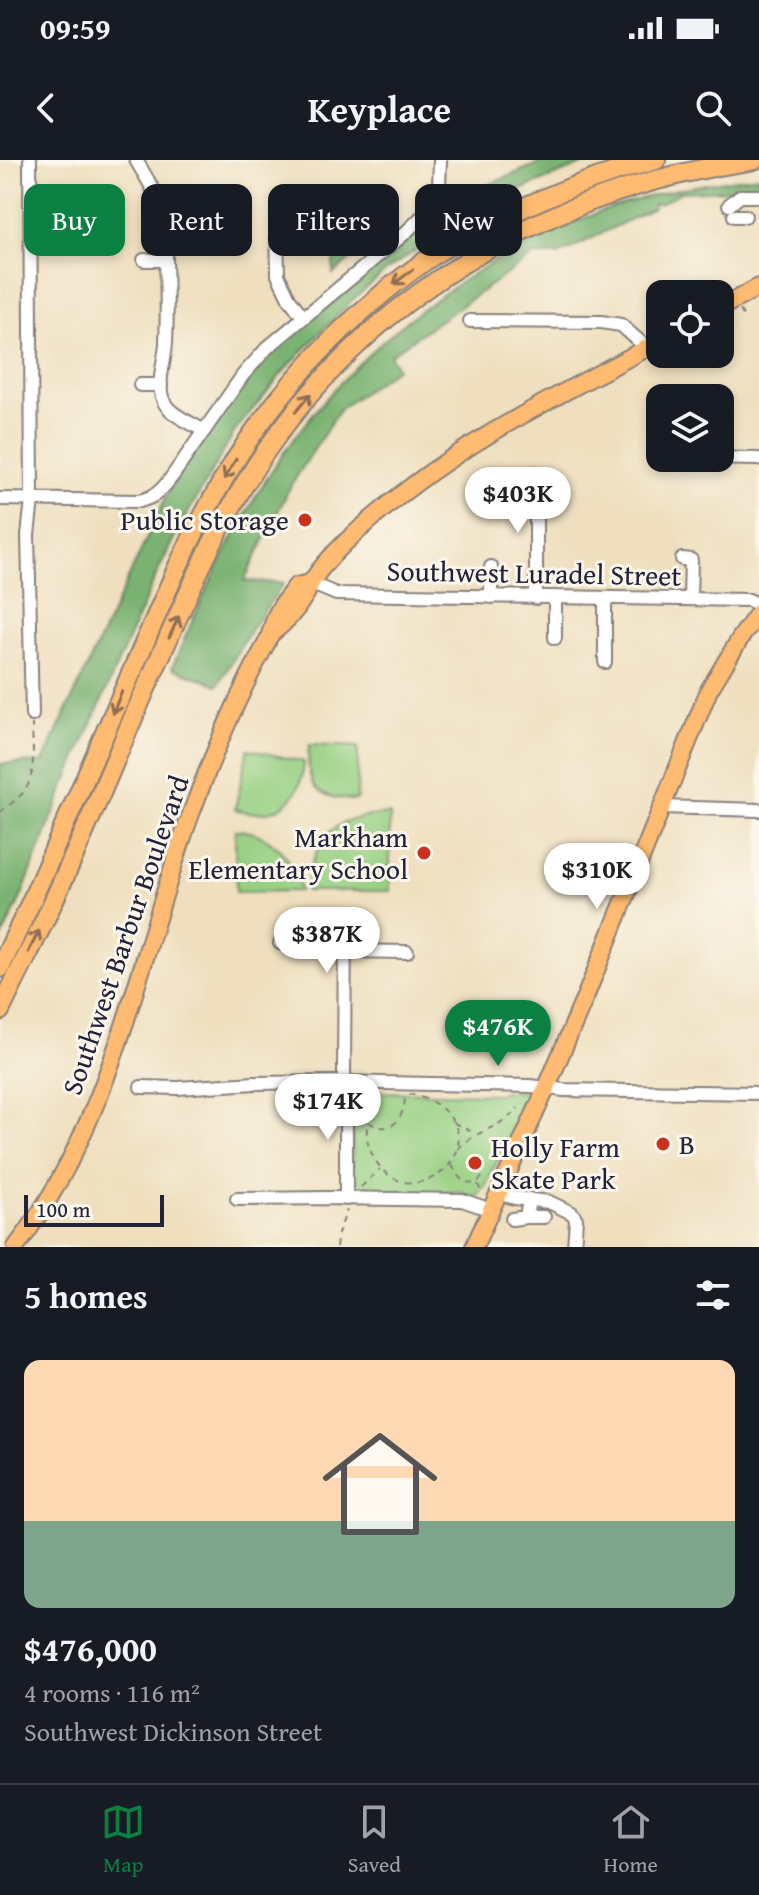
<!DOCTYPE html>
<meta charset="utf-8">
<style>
:root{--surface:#171b24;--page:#20242c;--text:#f1f3f6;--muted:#9ea1a6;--line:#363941;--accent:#0b8043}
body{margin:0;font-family:"Gentium Book Plus",serif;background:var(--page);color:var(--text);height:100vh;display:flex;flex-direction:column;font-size:30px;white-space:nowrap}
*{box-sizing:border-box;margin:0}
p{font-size:26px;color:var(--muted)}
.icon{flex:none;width:44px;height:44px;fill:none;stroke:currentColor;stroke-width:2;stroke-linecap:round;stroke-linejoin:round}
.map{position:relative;height:1087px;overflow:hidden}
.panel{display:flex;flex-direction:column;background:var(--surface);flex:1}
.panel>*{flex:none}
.guide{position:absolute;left:24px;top:24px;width:712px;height:72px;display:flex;gap:16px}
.tools{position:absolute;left:646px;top:120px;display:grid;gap:16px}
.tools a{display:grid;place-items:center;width:88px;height:88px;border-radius:16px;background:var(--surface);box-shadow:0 4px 12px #0003;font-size:40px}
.scale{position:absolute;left:24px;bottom:20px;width:140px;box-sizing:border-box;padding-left:8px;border:4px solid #22223b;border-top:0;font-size:22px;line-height:28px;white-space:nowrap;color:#22223b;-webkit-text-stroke:6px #fbf7ec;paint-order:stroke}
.price{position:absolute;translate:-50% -68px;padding:0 18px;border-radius:28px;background:#fff;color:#222;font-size:26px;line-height:52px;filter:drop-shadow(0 2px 4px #0008)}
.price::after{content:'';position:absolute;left:50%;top:48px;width:24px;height:18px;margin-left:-12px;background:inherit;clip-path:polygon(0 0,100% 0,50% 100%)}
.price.current{background:var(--accent);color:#fff}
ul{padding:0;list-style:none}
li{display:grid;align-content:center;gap:16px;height:424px;padding:0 24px}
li+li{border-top:2px solid var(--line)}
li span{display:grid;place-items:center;height:248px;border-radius:16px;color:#555}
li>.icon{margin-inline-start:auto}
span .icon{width:144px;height:144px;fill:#fffc;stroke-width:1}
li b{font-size:34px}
h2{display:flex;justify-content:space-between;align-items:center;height:96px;padding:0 24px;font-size:34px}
.tag{padding:0 28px;border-radius:16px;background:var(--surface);box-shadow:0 4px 12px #0003;font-size:28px;line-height:72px}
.tag.current{background:var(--accent);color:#fff}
.status{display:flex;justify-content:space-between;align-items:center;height:56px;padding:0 40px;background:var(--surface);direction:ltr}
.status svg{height:22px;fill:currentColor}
header{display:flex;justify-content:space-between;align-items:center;height:104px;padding:0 24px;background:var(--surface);font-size:36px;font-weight:700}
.menu{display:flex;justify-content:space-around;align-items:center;height:112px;border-top:2px solid var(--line);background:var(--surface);font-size:22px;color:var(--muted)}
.menu a{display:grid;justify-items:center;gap:4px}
.menu .current{color:var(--accent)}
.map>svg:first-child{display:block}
.green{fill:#98d083;stroke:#5d795f;stroke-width:2}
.forest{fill:#7ab271;stroke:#4e6a56;stroke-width:2}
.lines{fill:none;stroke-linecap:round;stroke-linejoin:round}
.minor-casing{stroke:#88807c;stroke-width:16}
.major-casing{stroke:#88807c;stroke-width:20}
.highway-casing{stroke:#88807c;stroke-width:22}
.path{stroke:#88807c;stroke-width:2;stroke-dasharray:6 6;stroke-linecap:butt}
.minor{stroke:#fff;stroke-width:12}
.major{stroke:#ffbb71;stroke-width:16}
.highway{stroke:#ffbb71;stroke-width:18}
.oneway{stroke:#906e56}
.poi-dot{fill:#c8321e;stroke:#fbf7ec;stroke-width:3}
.labels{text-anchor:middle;stroke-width:6;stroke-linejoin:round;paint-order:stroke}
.poi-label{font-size:28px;fill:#22223b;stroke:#fbf7ec;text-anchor:end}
.street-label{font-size:28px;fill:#22223b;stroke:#fbf7ec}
</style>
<div class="status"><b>09:59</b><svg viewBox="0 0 49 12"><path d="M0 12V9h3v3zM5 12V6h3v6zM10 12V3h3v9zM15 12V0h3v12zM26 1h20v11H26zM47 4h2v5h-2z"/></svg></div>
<header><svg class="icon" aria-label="back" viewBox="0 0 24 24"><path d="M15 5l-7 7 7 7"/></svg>Keyplace<svg class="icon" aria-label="search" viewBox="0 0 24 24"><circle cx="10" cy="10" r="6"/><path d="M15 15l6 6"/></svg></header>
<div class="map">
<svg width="759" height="1087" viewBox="0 0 759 1087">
<rect width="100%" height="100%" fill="#fbf7ec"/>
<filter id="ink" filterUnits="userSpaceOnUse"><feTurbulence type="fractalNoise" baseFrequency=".0125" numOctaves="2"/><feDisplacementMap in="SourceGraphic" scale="16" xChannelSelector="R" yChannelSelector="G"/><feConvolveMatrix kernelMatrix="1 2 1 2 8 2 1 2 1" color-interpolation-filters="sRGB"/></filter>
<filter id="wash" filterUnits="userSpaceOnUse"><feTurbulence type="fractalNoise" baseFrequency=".006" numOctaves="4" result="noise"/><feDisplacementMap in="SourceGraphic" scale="32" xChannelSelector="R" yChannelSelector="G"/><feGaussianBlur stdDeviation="1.8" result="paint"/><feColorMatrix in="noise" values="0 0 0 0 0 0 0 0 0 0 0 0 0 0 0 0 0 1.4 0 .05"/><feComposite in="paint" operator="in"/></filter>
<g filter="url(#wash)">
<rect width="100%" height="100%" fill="#efdfbe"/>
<g class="green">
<path d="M309,585l49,2 -1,53c-41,-1 -52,-14 -48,-55z"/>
<path d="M248,589l56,13c-3,41 -29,59 -69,47z"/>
<path d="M390,654v77h-84c10,-58 25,-73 84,-77z"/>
<path d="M235,670c34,0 60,29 65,61l-64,1z"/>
<path d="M359,928l14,1 4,3 122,2 4,-3 27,1 -45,95 -8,10h-7l-7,-4 -92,-1 -7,3h-8l-4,-6 1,-92 1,-6z"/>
</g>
<g class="forest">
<path d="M547,0h47l-84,34 -62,35 -61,41 -37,32 -67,70 -48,59 -59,103 -23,48 -90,208 -42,107 -21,45v-178l43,-2 128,-276 82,-113 33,-34 163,-138z"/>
<path d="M759,16v13l-78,3 -21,12h-6l-1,4 -95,47h-24l-144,100 7,13 -57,41 -50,78 -46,94 40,2 -32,45 -34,57 -46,-17c29,-70 62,-140 104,-204 95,-144 259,-251 429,-280 18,-3 36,-6 54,-8z"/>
<path d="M334,74h48l-49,40z"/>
</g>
</g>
<g filter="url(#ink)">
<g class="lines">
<defs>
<g id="minor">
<path d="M30,0l2,340 -4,35 4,180"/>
<path d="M136,0c12,21 26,40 29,64 1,39 3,78 1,117 0,19 -11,43 -2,61 6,13 28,21 40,29"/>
<path d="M729,45l11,-9h19"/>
<path d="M734,56h11"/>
<path d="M277,61l1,54 11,23 14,19"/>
<path d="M144,100h22"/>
<path d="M470,161l131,1 20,3 26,23"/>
<path d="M140,225h21"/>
<path d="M695,298l64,1"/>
<path d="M536,313v125"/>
<path d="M0,339l139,2c15,-3 23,-11 32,-23l72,-103 24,-27 137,-114 25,-24 6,-12 4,-11 1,-27"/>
<path d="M682,399l9,1 -1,39"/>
<path d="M310,423l26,11 413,6 10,5"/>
<path d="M491,437v-30"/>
<path d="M555,438v40"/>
<path d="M605,438v64"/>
<path d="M661,647l98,3"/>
<path d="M345,762l-1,151 2,21v105"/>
<path d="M280,783l10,3 55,2"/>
<path d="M345,791l62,1"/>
<path d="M141,927l37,1 77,-5 79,-1 196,4 34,4 195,3"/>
<path d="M499,1033l16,5 34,4 23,11 4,6 -2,28"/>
<path d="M237,1039l93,-1 132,2 29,10"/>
<path d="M526,1057h18"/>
<path d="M512,1059l14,-2 3,-18"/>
</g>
<g id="major">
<path d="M720,148l39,-21"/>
<path d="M272,473c13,-10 24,-22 32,-36 4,-5 5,-11 8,-16 17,-26 44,-49 68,-69 80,-70 187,-121 280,-171"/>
<path d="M16,1087c95,-124 121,-281 172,-425 22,-61 47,-121 78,-178 5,-9 6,-19 10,-28 4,-11 14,-21 20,-30l14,-3"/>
<path d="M474,1087l72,-158 40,-94 123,-305 32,-53 18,-25"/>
</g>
<g id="highway">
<path d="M0,808l31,-66 147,-336c21,-44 44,-87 71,-127 52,-76 127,-149 205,-197 12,-7 25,-13 38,-19 52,-27 107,-48 164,-63"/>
<path d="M0,851c19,-40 40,-79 58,-120 33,-71 62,-145 94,-216 35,-78 67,-157 116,-227 115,-164 290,-260 486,-288"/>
</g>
</defs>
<use href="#minor" class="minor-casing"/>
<use href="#major" class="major-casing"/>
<use href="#highway" class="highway-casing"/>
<g class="path">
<path d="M740,150l5,9"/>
<path d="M0,652c8,-7 19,-13 25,-22 12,-17 7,-46 7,-66"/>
<path d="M361,934c-3,8 -3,15 2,23 1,2 3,3 4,5 1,4 -1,9 0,13 0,8 3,16 7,23 34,61 123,-5 66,-51 -8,-7 -19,-9 -29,-13l-6,5c-2,23 -16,37 -38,22l5,-13 8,-14"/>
<path d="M454,963l20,9"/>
<path d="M458,989c18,-20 43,-20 60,-41"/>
<path d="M452,1005l5,10 7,7 13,1 7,-8"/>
<path d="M478,1024l4,10"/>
<path d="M361,1027l19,-18"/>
<path d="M336,1087l2,-13 9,-24"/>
</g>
<use href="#minor" class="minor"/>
<use href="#major" class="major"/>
<use href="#highway" class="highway"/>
</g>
<defs><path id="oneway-shaft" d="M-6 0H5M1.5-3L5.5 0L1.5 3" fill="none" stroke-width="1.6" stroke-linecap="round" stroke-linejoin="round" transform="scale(2)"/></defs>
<g class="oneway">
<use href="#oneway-shaft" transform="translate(403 117) rotate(143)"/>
<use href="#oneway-shaft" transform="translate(303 243) rotate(-50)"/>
<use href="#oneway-shaft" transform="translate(230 309) rotate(121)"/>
<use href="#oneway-shaft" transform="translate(174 467) rotate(-66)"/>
<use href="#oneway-shaft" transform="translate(117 543) rotate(113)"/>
<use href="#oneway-shaft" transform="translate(34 781) rotate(-64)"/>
</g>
</g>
<g class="poi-dot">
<circle cx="305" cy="360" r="8"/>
<circle cx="424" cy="693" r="8"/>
<circle cx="663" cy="984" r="8"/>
<circle cx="475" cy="1003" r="8"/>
</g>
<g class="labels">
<g class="poi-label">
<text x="289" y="370">Public Storage</text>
<text x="408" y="687">Markham<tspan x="408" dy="32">Elementary School</tspan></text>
<text x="679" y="994" text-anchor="start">B</text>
<text x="491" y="997" text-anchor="start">Holly Farm<tspan x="491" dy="32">Skate Park</tspan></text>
</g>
<g class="street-label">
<text transform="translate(534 413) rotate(1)" y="10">Southwest Luradel Street</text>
<text transform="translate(125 775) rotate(-71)" y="10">Southwest Barbur Boulevard</text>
</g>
</g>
</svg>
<div class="tools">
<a><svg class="icon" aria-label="locate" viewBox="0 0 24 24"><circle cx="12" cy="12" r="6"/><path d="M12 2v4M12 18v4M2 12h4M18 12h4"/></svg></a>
<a><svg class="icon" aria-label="layers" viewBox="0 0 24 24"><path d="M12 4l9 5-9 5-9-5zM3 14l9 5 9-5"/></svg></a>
</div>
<div class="scale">100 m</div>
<b class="price" style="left:518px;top:375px">$403K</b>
<b class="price" style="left:597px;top:751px">$310K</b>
<b class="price" style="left:327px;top:815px">$387K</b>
<b class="price current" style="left:498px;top:908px">$476K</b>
<b class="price" style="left:328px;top:982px">$174K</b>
<div class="guide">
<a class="tag current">Buy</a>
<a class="tag">Rent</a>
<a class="tag">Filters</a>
<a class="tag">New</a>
</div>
</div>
<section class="panel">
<h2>5 homes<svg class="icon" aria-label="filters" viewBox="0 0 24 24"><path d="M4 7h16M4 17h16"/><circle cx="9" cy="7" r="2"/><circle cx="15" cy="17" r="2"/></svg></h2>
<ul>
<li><span style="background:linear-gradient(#ffd9b3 65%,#7fa58c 0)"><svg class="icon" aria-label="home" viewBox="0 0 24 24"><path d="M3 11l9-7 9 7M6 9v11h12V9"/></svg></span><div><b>$476,000</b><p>4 rooms · 116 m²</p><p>Southwest Dickinson Street</p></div></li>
</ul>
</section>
<nav class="menu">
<a class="current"><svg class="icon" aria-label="map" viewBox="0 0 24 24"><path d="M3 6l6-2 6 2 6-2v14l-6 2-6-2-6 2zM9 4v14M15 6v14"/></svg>Map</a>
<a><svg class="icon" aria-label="saved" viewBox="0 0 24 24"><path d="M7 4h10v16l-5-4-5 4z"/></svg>Saved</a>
<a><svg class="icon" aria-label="home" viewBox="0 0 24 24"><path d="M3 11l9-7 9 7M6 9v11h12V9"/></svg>Home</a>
</nav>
